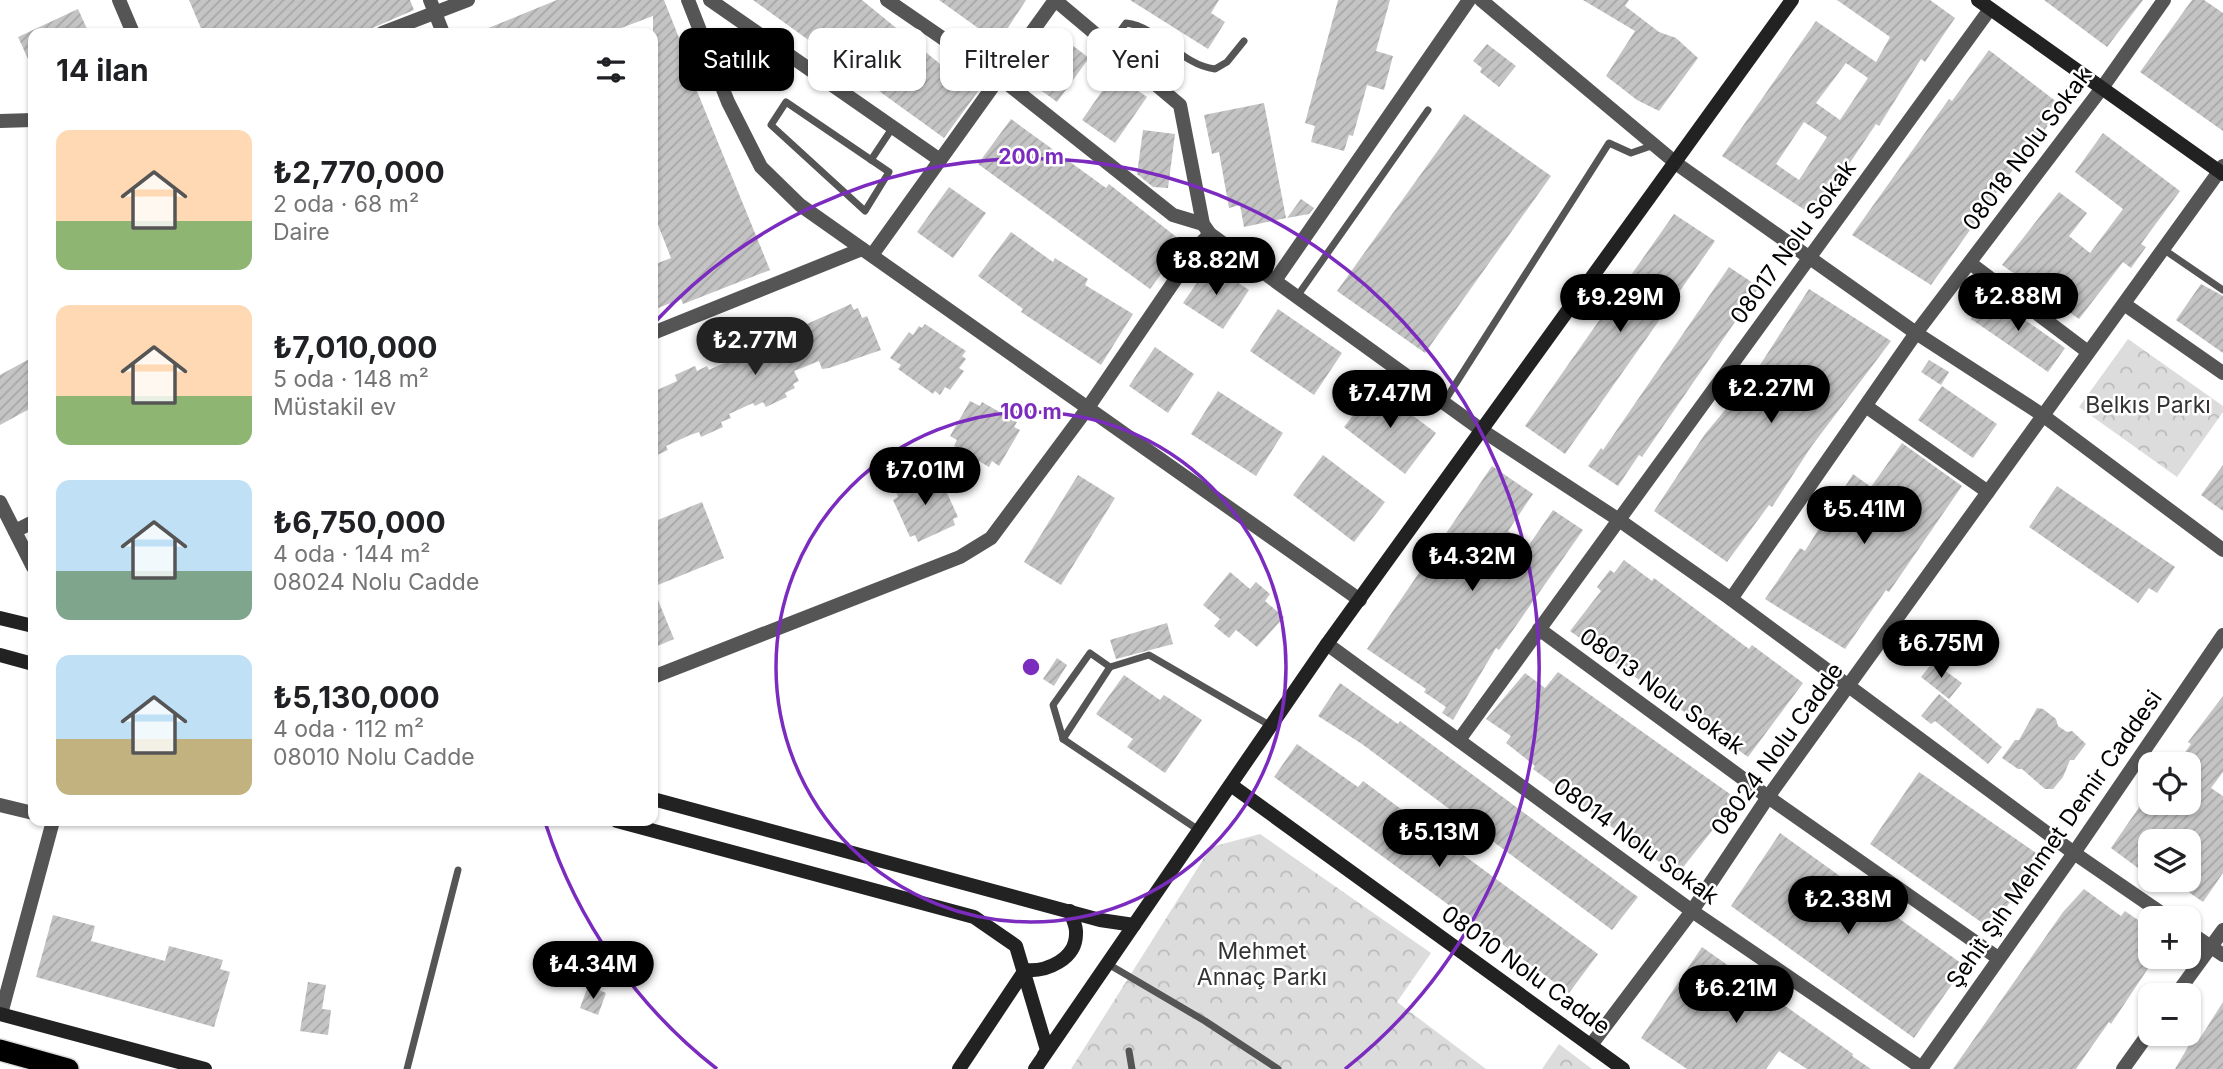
<!DOCTYPE html>
<html lang="tr">
<meta charset="utf-8">
<style>
:root{--surface:#fff;--page:#f2f2f2;--text:#202124;--muted:#757577;--accent:#000}
body{margin:0;font-family:Inter,sans-serif;background:var(--page);color:var(--text);height:100vh;display:flex;flex-direction:column;font-size:26px;white-space:nowrap}
*{box-sizing:border-box;margin:0}
p{font-size:23px;color:var(--muted)}
.icon{flex:none;width:38px;height:38px;fill:none;stroke:currentColor;stroke-width:2;stroke-linecap:round;stroke-linejoin:round}
.map{position:relative;flex:1;overflow:hidden}
.details{position:absolute;left:28px;top:28px;width:630px;height:798px;display:flex;flex-direction:column;background:var(--surface);border-radius:14px;box-shadow:0 2px 5px #0004}
.details>*{flex:none}
.top-card{position:absolute;left:679px;top:28px;width:665px;height:63px;display:flex;gap:14px}
.tools{position:absolute;left:2138px;top:752px;display:grid;gap:14px}
.tools a{display:grid;place-items:center;width:63px;height:63px;border-radius:14px;background:var(--surface);box-shadow:0 2px 5px #0004;font-size:35px}
.price{position:absolute;translate:-50% -60px;padding:0 16px;border-radius:24px;background:var(--accent);color:#fff;font-size:23px;line-height:46px;filter:drop-shadow(0 2px 4px #0008)}
.price::after{content:'';position:absolute;left:50%;top:42px;width:21px;height:16px;margin-left:-10px;background:inherit;clip-path:polygon(0 0,100% 0,50% 100%)}
.price.selected{background:#222;color:#fff}
ul{padding:0;list-style:none}
li{display:flex;align-items:center;gap:21px;height:175px;padding:0 28px}
li span{display:grid;place-items:center;flex:none;width:196px;height:140px;border-radius:14px;color:#555}
li>.icon{margin-inline-start:auto}
span .icon{width:84px;height:84px;fill:#fffc;stroke-width:1}
li b{font-size:30px}
h2{display:flex;justify-content:space-between;align-items:center;height:84px;padding:0 28px;font-size:30px}
.tag{padding:0 24px;border-radius:14px;background:var(--surface);box-shadow:0 2px 5px #0004;font-size:24px;line-height:63px}
.tag.selected{background:var(--accent);color:#fff}
.map>svg:first-child{display:block}
.park{fill:url(#park-crowns)}
.building{fill:url(#building-hatch);fill-rule:evenodd}
.lines{fill:none;stroke-linecap:round;stroke-linejoin:round}
.highway-casing{stroke:#dbdbdb;stroke-width:24}
.lane{stroke:#555;stroke-width:7}
.street{stroke:#555;stroke-width:14}
.secondary{stroke:#222;stroke-width:14}
.highway{stroke:#000;stroke-width:21}
.ring{fill:none;stroke:#7b2cbf;stroke-width:3.5}
.labels{text-anchor:middle;stroke-width:5;stroke-linejoin:round;paint-order:stroke}
.street-label{font-size:23px;fill:#000;stroke:#fff}
.park-label{font-size:23px;fill:#333;stroke:#fff}
.centre{fill:#7b2cbf;stroke:#fff;stroke-width:3.5}
.ring-label{font-size:21px;text-anchor:middle;font-weight:bold;fill:#7b2cbf;stroke:#fff;stroke-width:5;stroke-linejoin:round;paint-order:stroke}
</style>
<div class="map">
<svg width="2223" height="1069" viewBox="0 0 2223 1069">
<defs>
<pattern id="park-crowns" width="20" height="18" patternUnits="userSpaceOnUse" patternTransform="scale(1.75)"><rect width="20" height="18" fill="#dcdcdc"/><path d="M2 6a3 3 0 1 1 6 0M12 15a3 3 0 1 1 6 0" fill="none" stroke="#bbb"/></pattern>
<pattern id="building-hatch" width="6" height="6" patternUnits="userSpaceOnUse" patternTransform="scale(1.75)"><rect width="6" height="6" fill="#c4c4c4"/><path d="M-1 1l2-2M0 6l6-6M5 7l2-2" fill="none" stroke="#a7a7a7"/></pattern>
</defs>
<rect width="100%" height="100%" fill="#fff"/>
<g class="park">
<path d="M2128,339l95,67v6l-46,65 -98,-70z"/>
<path d="M1260,834l171,119 -34,49 89,67h-415l140,-222z"/>
<path d="M1559,1044l33,25h-50z"/>
</g>
<g class="building">
<path d="M189,0h221l4,10 -53,23h-158z"/>
<path d="M557,0h107l29,73 -3,1 80,196 -87,34 -2,-5 -28,11v-45l18,-7 -18,-46v-196l-45,17h-132z"/>
<path d="M753,0h109l94,77 4,-6 22,15 -38,52z"/>
<path d="M939,0h87l-33,51 -21,-13 6,-10z"/>
<path d="M1130,0h89l-8,13 14,9 -17,27z"/>
<path d="M1338,0h52l-14,51 17,5 -9,34 -17,-5 -14,51 -4,-1 -5,16 -33,-9 4,-16 -10,-3z"/>
<path d="M1583,0h46l-4,6 34,26 17,6 22,20 -39,53 -22,-11 -31,-24 29,-45z"/>
<path d="M1837,0h93l25,18 -30,44 -4,-3 -42,67 -3,-2 -29,43 3,2 -36,47 -92,-60 94,-135 60,41 14,-25zM1846,63l22,15 -28,42 -24,-17zM1804,122l23,15 -28,43 -23,-16z"/>
<path d="M2044,0h99l-36,47z"/>
<path d="M2192,0h12l19,13v118l-83,-59z"/>
<path d="M78,9l11,24h-56v37l-15,-33z"/>
<path d="M1063,38l26,20 -32,44 -26,-19z"/>
<path d="M1487,44l29,22 -17,21 -19,-15 2,-4 -9,-7z"/>
<path d="M1989,50l73,56 -29,40 -2,-2 -100,141 -79,-50 97,-136 3,2z"/>
<path d="M1114,74l33,23 -32,46 -33,-23z"/>
<path d="M1264,103l22,115 -42,9 -4,-22 -11,3 -10,-56 -7,2 -8,-39z"/>
<path d="M1464,114l87,62 -126,177 -88,-62z"/>
<path d="M1011,119l95,69 3,-4 75,59 -34,46 -172,-125z"/>
<path d="M1143,130l32,4 -7,54 -15,-1 -16,-13z"/>
<path d="M2103,133l77,58 -39,53 5,3 -15,21 -8,-6 -44,57 -77,-54 57,-73 28,21 -18,23 21,17 33,-44 -48,-37z"/>
<path d="M949,187l37,26 -33,45 -36,-26z"/>
<path d="M1301,199l13,9 -5,6 -22,4z"/>
<path d="M1674,214l41,27 -150,213 -40,-28z"/>
<path d="M1011,232l42,30 2,-4 33,21 -3,6 48,29 -32,51 -80,-53 2,-3 -45,-33z"/>
<path d="M1210,264l39,26 -26,39 -40,-26z"/>
<path d="M1729,267l30,20 -117,170 -3,-2 -21,31 -30,-20 13,-18 2,2z"/>
<path d="M2201,284l22,12v57l-47,-33z"/>
<path d="M1809,289l82,52 -80,106 -39,60 -3,-2 -42,57 -73,-51 51,-77 46,-55z"/>
<path d="M1988,294l77,54 -17,24 -77,-53z"/>
<path d="M851,304l3,6 4,-2 4,10 5,-2 14,34 -52,18 -7,1 -3,-8 -25,10 5,10 -6,3 2,4 -10,5 2,4 -21,10 -3,-5 -8,4 -2,-3 -24,11 2,4 -10,4 2,5 -22,10 -2,-5 -9,3 -24,11 2,4 -15,7v-65l24,-11 -2,-6 20,-9 2,5 10,-5 2,4 26,-12 -2,-3 8,-4 -2,-6 20,-9 3,5 9,-5 2,4 5,-3 6,14 25,-11 -4,-10 4,-1 -2,-5z"/>
<path d="M1278,309l64,44 -28,42 -64,-44z"/>
<path d="M925,324l41,27 -4,5 4,3 -7,9 5,3 -14,19 -5,-3 -5,8 -5,-4 -2,3 -35,-25 3,-4 -11,-7 19,-26 4,3 6,-9 3,2z"/>
<path d="M1155,347l39,27 -26,39 -39,-27z"/>
<path d="M33,357v50l-33,18v-50z"/>
<path d="M1929,360l20,12 -8,13 -20,-13z"/>
<path d="M1942,386l55,38 -24,34 -55,-38z"/>
<path d="M1375,387l61,46 -31,41 -61,-47z"/>
<path d="M1218,391l65,42 -27,43 -65,-42z"/>
<path d="M970,401l10,5 2,-4 35,20 -3,5 6,3 -21,36 -7,-5 -3,6 -35,-21 3,-6 -7,-4z"/>
<path d="M1902,443l60,43 -73,106 -3,-2 -41,59 -80,-50 35,-51 5,3 48,-77 18,13z"/>
<path d="M1323,455l62,47 -31,40 -61,-47z"/>
<path d="M2223,465v46l-22,-16z"/>
<path d="M1492,466l41,28 -25,37 21,14 24,-35 30,20 -84,120 -3,-2 -43,72 -11,-7 4,-6 -22,-15 2,-3 -59,-40z"/>
<path d="M932,472l4,10 5,-2 17,37 -5,2 2,6 -37,17 -3,-7 -5,2 -17,-37 5,-3 -3,-8z"/>
<path d="M1078,475l37,23 -54,87 -37,-23z"/>
<path d="M2057,486l118,81 -18,26 -8,-5 -11,15 -109,-76z"/>
<path d="M702,502l22,56 -71,29v-65z"/>
<path d="M1624,560l28,21 2,-3 95,71 3,-4 51,38 -55,74 -178,-126 31,-40 -4,-4 13,-17 4,3z"/>
<path d="M1230,572l20,17 6,-7 14,12 -5,7 19,16 -27,30 -21,-17 -7,8 -15,-12 6,-7 -17,-14z"/>
<path d="M653,588l21,51 -21,9z"/>
<path d="M1167,623l6,21 -57,15 -6,-19z"/>
<path d="M1057,658l10,7 -13,21 -11,-7z"/>
<path d="M1933,662l29,21 -13,16 -28,-22z"/>
<path d="M1558,672l179,127 -60,76 -144,-106 2,-3 -29,-23 5,-7 -25,-17 39,-46 20,15z"/>
<path d="M1124,675l36,25 4,-5 38,25 -37,53 -38,-26 6,-8 -37,-25z"/>
<path d="M1340,683l58,41 2,-3 238,176 -26,33 -250,-186 -44,-28z"/>
<path d="M1939,694l63,53 -14,17 -53,-43 -4,3 -10,-8z"/>
<path d="M2223,696v76l-12,16 12,8v77l-20,29 -32,-22h18v-38h-38v16l-9,13 -31,-23 31,-45h47v-38h-13l15,-21 -3,-2z"/>
<path d="M2037,708l6,1 13,10 2,7 9,6 5,-1 14,13 -12,16h-4l-7,17 -10,12h-8l-23,-20h-4l-16,-11 13,-18h4z"/>
<path d="M1297,744l61,43 5,-6 235,173 -29,39 -295,-216z"/>
<path d="M1919,772l123,85 -51,72 -121,-85z"/>
<path d="M1780,833l185,133 -51,72 -183,-132z"/>
<path d="M2084,889l37,27 4,-5 26,18v35l-40,60 -2,-2 -33,47h-123l110,-157z"/>
<path d="M53,915l42,11 -4,15 74,20 4,-15 54,14 -3,9 10,3 -16,55 -178,-50z"/>
<path d="M1702,947l151,107 -1,2 19,13h-64l-28,-18 -13,18h-79l-46,-31z"/>
<path d="M308,982l18,3 -4,24 9,1 -3,25 -28,-4z"/>
<path d="M588,986l18,7 -8,22 -18,-7z"/>
<path d="M2223,1002v67h-48l17,-29 5,3z"/>
</g>
<g class="lines">
<defs>
<path id="highway" d="M0,1050l68,19"/>
</defs>
<use href="#highway" class="highway-casing"/>
<g class="lane">
<path d="M1110,45l16,-22c34,4 54,42 89,46l12,-7 17,-21"/>
<path d="M786,102l103,70 -24,39 -94,-86z"/>
<path d="M871,160l22,-33"/>
<path d="M2163,249l60,41"/>
<path d="M1298,295l130,-185"/>
<path d="M1444,402l165,-259 22,10 23,-8"/>
<path d="M1063,739l-10,-34 37,-52 20,14"/>
<path d="M1200,831l-137,-92 47,-72 39,-12 122,71"/>
<path d="M1108,964l97,57 73,48"/>
<path d="M1129,1051l3,18"/>
<path d="M407,1069l51,-199"/>
</g>
<g class="street">
<path d="M119,0l14,33"/>
<path d="M430,0l13,33"/>
<path d="M688,0l40,102 33,65 39,38 560,395"/>
<path d="M710,0l230,160"/>
<path d="M887,0l112,77 174,138 30,9"/>
<path d="M1055,0l125,105 23,119 7,10 273,197 136,89 112,79 343,254 96,66"/>
<path d="M1481,0l196,164 239,169 125,81 182,136"/>
<path d="M382,33l86,-33"/>
<path d="M0,121l33,-1"/>
<path d="M872,255l183,-255"/>
<path d="M1970,263l118,89"/>
<path d="M1276,279l193,-279"/>
<path d="M2124,304l99,69"/>
<path d="M653,333l209,-84"/>
<path d="M1867,407l121,85"/>
<path d="M0,502l33,65"/>
<path d="M15,531l18,-9"/>
<path d="M1731,599l185,-266 186,-245 62,-88"/>
<path d="M1539,629l229,168 230,161"/>
<path d="M1327,644l365,267 230,157"/>
<path d="M653,677l307,-120 31,-19 96,-129 112,-164 11,-11"/>
<path d="M1459,740l531,-731"/>
<path d="M0,805l33,8"/>
<path d="M2189,932l34,23"/>
<path d="M2175,996l48,-66"/>
<path d="M1,1014l52,-193"/>
<path d="M1591,1045l101,-134 76,-114 455,-631"/>
<path d="M1921,1069l153,-216 149,-218"/>
<path d="M2123,1069l28,-39"/>
</g>
<g class="secondary">
<path d="M1978,0l245,174"/>
<path d="M0,618l33,8"/>
<path d="M0,655l33,9"/>
<path d="M1231,785l392,284"/>
<path d="M653,799l447,121 34,5"/>
<path d="M617,821l357,96 42,29 31,104 -3,5"/>
<path d="M1025,970c22,2 51,-11 51,-36 1,-8 -4,-16 -6,-23"/>
<path d="M0,1014l205,55"/>
<path d="M959,1069l66,-99"/>
<path d="M1035,1069l292,-425 465,-644"/>
</g>
<use href="#highway" class="highway"/>
</g>
<g class="ring">
<circle cx="1031" cy="667" r="255"/>
<path d="M717 1069A510 510 0 0 1 546 825M655 322A510 510 0 1 1 1345 1069"/>
</g>
<g class="labels">
<g class="street-label">
<text transform="translate(2027 149) rotate(-53)" y="8">08018 Nolu Sokak</text>
<text transform="translate(1793 242) rotate(-54)" y="8">08017 Nolu Sokak</text>
<text transform="translate(1662 691) rotate(36)" y="8">08013 Nolu Sokak</text>
<text transform="translate(1777 749) rotate(-54)" y="8">08024 Nolu Cadde</text>
<text transform="translate(2054 839) rotate(-55)" y="8">Şehit Şıh Mehmet Demir Caddesi</text>
<text transform="translate(1636 841) rotate(36)" y="8">08014 Nolu Sokak</text>
<text transform="translate(1526 970) rotate(36)" y="8">08010 Nolu Cadde</text>
</g>
<g class="park-label">
<text x="2148" y="413">Belkıs Parkı</text>
<text x="1262" y="959">Mehmet<tspan x="1262" dy="26">Annaç Parkı</tspan></text>
</g>
</g>
<circle cx="1031" cy="667" r="10" class="centre"/>
<g class="ring-label">
<text x="1031" y="164">200 m</text>
<text x="1031" y="419">100 m</text>
</g>
</svg>
<div class="tools">
<a><svg class="icon" aria-label="locate" viewBox="0 0 24 24"><circle cx="12" cy="12" r="6"/><path d="M12 2v4M12 18v4M2 12h4M18 12h4"/></svg></a>
<a><svg class="icon" aria-label="layers" viewBox="0 0 24 24"><path d="M12 4l9 5-9 5-9-5zM3 14l9 5 9-5"/></svg></a>
<a>+</a>
<a>−</a>
</div>
<b class="price" style="left:1216px;top:297px">₺8.82M</b>
<b class="price" style="left:2018px;top:333px">₺2.88M</b>
<b class="price" style="left:1620px;top:334px">₺9.29M</b>
<b class="price selected" style="left:755px;top:377px">₺2.77M</b>
<b class="price" style="left:1771px;top:425px">₺2.27M</b>
<b class="price" style="left:1390px;top:430px">₺7.47M</b>
<b class="price" style="left:925px;top:507px">₺7.01M</b>
<b class="price" style="left:1864px;top:546px">₺5.41M</b>
<b class="price" style="left:1472px;top:593px">₺4.32M</b>
<b class="price" style="left:1941px;top:680px">₺6.75M</b>
<b class="price" style="left:1439px;top:869px">₺5.13M</b>
<b class="price" style="left:1848px;top:936px">₺2.38M</b>
<b class="price" style="left:593px;top:1001px">₺4.34M</b>
<b class="price" style="left:1736px;top:1025px">₺6.21M</b>
<div class="top-card">
<a class="tag selected">Satılık</a>
<a class="tag">Kiralık</a>
<a class="tag">Filtreler</a>
<a class="tag">Yeni</a>
</div>
<section class="details">
<h2>14 ilan<svg class="icon" aria-label="filters" viewBox="0 0 24 24"><path d="M4 7h16M4 17h16"/><circle cx="9" cy="7" r="2"/><circle cx="15" cy="17" r="2"/></svg></h2>
<ul>
<li><span style="background:linear-gradient(#ffd9b3 65%,#8fb573 0)"><svg class="icon" aria-label="home" viewBox="0 0 24 24"><path d="M3 11l9-7 9 7M6 9v11h12V9"/></svg></span><div><b>₺2,770,000</b><p>2 oda · 68 m²</p><p>Daire</p></div></li>
<li><span style="background:linear-gradient(#ffd9b3 65%,#8fb573 0)"><svg class="icon" aria-label="home" viewBox="0 0 24 24"><path d="M3 11l9-7 9 7M6 9v11h12V9"/></svg></span><div><b>₺7,010,000</b><p>5 oda · 148 m²</p><p>Müstakil ev</p></div></li>
<li><span style="background:linear-gradient(#bfe0f5 65%,#7fa58c 0)"><svg class="icon" aria-label="home" viewBox="0 0 24 24"><path d="M3 11l9-7 9 7M6 9v11h12V9"/></svg></span><div><b>₺6,750,000</b><p>4 oda · 144 m²</p><p>08024 Nolu Cadde</p></div></li>
<li><span style="background:linear-gradient(#bfe0f5 60%,#c2b280 0)"><svg class="icon" aria-label="home" viewBox="0 0 24 24"><path d="M3 11l9-7 9 7M6 9v11h12V9"/></svg></span><div><b>₺5,130,000</b><p>4 oda · 112 m²</p><p>08010 Nolu Cadde</p></div></li>
</ul>
</section>
</div>
